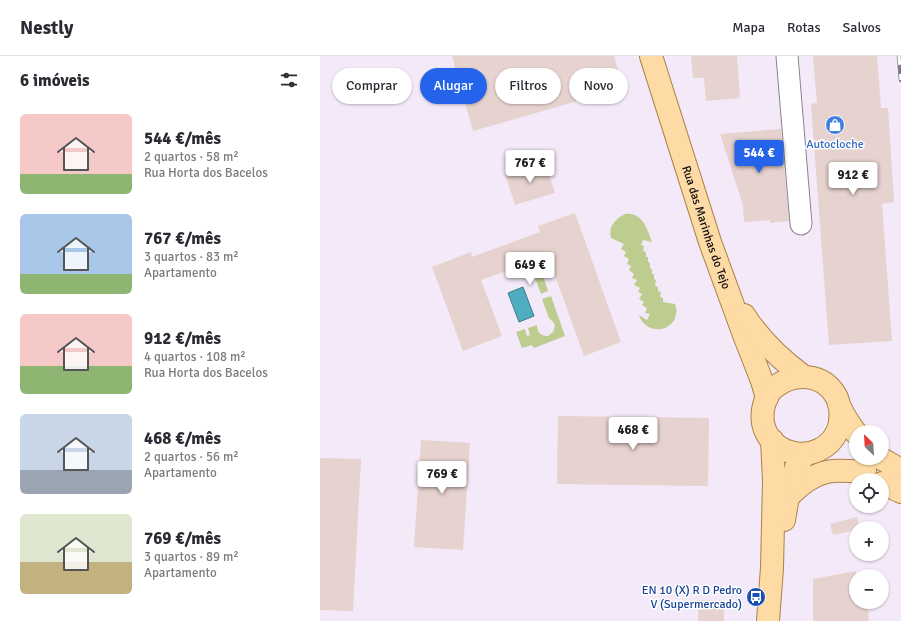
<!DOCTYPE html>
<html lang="pt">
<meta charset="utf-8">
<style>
:root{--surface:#fff;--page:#f7f7f7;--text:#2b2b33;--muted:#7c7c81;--line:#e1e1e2;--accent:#2563eb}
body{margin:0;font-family:Signika,sans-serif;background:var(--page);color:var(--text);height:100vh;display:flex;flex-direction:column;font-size:15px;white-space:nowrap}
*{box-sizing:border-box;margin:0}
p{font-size:13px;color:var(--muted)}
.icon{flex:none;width:22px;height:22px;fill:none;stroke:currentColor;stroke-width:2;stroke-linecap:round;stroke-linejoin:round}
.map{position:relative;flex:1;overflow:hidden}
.panel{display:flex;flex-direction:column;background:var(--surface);width:320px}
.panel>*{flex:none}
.banner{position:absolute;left:12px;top:12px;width:380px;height:36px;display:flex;gap:8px}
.needle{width:26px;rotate:335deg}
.fabs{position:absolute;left:529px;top:369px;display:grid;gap:8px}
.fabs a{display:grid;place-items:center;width:40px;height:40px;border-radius:50%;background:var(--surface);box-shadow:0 1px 3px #0004;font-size:20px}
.price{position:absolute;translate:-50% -34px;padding:0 9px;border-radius:4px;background:#fff;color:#222;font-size:13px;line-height:26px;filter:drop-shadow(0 1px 2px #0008)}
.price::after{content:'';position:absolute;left:50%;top:24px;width:12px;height:9px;margin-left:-6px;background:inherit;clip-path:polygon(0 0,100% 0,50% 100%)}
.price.current{background:var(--accent);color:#fff}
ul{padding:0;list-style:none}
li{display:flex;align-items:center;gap:12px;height:100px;padding:0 20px}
li span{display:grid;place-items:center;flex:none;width:112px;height:80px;border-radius:6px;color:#555}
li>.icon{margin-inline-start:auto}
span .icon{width:48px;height:48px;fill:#fffc;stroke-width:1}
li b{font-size:17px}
h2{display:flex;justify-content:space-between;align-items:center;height:48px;padding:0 20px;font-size:17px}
.tag{padding:0 14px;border-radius:18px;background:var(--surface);box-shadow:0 1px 3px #0004;font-size:14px;line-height:36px}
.tag.current{background:var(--accent);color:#fff}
header{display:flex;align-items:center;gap:24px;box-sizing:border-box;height:56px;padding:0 20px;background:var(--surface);border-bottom:1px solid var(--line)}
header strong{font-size:19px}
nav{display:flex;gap:22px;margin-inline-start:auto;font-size:14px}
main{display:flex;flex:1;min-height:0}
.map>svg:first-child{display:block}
.green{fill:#bdcd8f}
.water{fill:#4eadbe;stroke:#3b7c8a}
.building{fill:#e6d2ce}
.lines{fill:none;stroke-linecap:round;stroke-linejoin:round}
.minor-casing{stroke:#8c8390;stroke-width:23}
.major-casing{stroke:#aa8248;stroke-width:24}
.minor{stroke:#fff;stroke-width:21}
.major{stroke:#fedaa4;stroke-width:22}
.rail-casing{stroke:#827a84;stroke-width:4.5}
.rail{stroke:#fff;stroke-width:3;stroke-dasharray:9;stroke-linecap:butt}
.labels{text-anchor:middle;stroke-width:3;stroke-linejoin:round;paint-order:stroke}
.shop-label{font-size:12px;fill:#366cbe;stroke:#fff}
.street-label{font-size:12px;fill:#0e0a0f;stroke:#fff}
.transit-label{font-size:12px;fill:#164399;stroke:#fff;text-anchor:end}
</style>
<header>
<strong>Nestly</strong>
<nav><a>Mapa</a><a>Rotas</a><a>Salvos</a></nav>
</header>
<main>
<section class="panel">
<h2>6 imóveis<svg class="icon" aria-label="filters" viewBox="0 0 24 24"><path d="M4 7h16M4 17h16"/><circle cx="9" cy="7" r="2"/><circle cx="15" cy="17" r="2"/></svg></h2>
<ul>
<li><span style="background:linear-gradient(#f6c9c9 75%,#8fb573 0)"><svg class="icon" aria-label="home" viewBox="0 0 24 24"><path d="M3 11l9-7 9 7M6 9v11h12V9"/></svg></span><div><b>544 €/mês</b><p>2 quartos · 58 m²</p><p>Rua Horta dos Bacelos</p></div></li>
<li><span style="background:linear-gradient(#a9c7e8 75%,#8fb573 0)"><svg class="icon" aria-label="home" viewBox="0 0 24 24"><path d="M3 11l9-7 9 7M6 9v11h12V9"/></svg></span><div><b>767 €/mês</b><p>3 quartos · 83 m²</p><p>Apartamento</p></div></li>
<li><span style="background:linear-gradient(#f6c9c9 65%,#8fb573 0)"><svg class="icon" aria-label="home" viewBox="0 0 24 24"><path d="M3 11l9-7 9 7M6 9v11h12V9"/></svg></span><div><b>912 €/mês</b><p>4 quartos · 108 m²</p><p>Rua Horta dos Bacelos</p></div></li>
<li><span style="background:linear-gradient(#c9d6e8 70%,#9aa5b1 0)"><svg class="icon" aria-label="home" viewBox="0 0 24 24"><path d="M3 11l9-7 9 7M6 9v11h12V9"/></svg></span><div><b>468 €/mês</b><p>2 quartos · 56 m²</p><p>Apartamento</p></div></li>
<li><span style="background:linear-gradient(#dfe7d0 60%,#c2b280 0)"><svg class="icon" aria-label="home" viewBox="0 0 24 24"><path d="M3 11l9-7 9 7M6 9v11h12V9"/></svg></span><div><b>769 €/mês</b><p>3 quartos · 89 m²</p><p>Apartamento</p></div></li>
</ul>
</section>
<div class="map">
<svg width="581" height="565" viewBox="0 0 581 565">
<rect width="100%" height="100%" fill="#f4e9f8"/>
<g class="green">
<path d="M305,158c18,-2 22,15 27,28l-9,-2 -2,5 3,1 -1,5 3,1v5h2v5l2,1v5l2,1v5h2v5l2,1 -1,6 3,1v4l3,1 -1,5 3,1v4l12,2c1,3 2,7 1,10 -3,20 -32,20 -37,1l8,5 3,-6 -5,-1 2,-5 -5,-3 2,-3 -5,-3 3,-5 -4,-2 2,-4 -6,-3 3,-5 -5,-2 2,-4 -5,-4 2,-4 -4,-2 2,-5 -5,-3 2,-4 -5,-3 3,-5 -13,-6c-3,-11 4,-19 14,-24z"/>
<path d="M218,205l10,30 -7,3 -11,-30z"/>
<path d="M231,240l14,40 -31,12 -2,-3 -10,3 -6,-16 9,-3 2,7 3,-1 -2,-7 9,-3c0,7 3,11 11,11l5,-4 2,-6 -1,-3 -5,-5 -7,-19z"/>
</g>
<path class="water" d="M203,231l11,29 -15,6 -11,-29z"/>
<g class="building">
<path d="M132,0h162l9,32 -150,43z"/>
<path d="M371,0h46l3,42 -34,3 -2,-23h-11z"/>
<path d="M493,0h64l4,52h7l6,94 -12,2 10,137 -63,4 -18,-241 6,-1z"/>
<path d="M461,73l8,92 -19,2v-3l-26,2 -1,-17 -23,-71z"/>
<path d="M225,106l10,31 -40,12 -10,-31z"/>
<path d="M255,157l46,129 -37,14 -36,-100 -67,24 21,56 -39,15 -31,-84 39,-15 1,5 68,-25 -2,-6z"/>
<path d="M238,360l151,2 -1,68 -151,-2z"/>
<path d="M101,384l49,3 -7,107 -49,-3z"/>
<path d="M0,402l41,1 -8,152 -33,-1z"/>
<path d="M537,461l3,11h-4v2l-23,5 -3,-11z"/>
<path d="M536,515v31h11l2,19h-56v-42z"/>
<path d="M378,544l26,1v20h-26z"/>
</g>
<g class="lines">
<defs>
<path id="minor" d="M467,0l14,168"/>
<g id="major">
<path id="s1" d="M331,0l59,186 34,93 18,46 5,17"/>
<path d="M424,259c16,25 36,44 59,61"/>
<path d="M520,352c1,8 1,16 -3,24 -16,33 -67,27 -74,-9 -2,-13 2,-28 12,-36 19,-15 48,-14 61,9 2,3 2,7 4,11 4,9 10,18 16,26"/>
<path d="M560,402l21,12"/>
<path d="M562,427l19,9"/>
<path d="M468,441c13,-13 26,-24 45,-26 11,-1 22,1 32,0"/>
<path d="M464,464l4,-23 8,-30 9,-13"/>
<path d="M448,565l4,-53 2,-87 -2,-41"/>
</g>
</defs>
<use href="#minor" class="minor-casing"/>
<use href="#major" class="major-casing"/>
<use href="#minor" class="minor"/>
<use href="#major" class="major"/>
<defs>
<path id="rail" d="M579,0l2,24"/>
</defs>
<use href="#rail" class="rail-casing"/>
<use href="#rail" class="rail"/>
</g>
<defs>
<symbol id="shop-disc" viewBox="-11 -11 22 22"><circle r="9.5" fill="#3f7fe0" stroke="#fff"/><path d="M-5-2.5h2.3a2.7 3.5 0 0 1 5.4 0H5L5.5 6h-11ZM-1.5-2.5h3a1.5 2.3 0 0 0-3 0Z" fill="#fff"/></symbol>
<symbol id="bus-disc" viewBox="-11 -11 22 22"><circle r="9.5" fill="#1a4fb4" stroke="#fff"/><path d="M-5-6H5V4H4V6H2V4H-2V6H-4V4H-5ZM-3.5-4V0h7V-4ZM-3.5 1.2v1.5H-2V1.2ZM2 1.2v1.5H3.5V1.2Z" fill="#fff"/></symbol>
</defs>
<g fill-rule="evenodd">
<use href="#shop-disc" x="504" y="58" width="22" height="22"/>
<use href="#bus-disc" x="425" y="530" width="22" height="22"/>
</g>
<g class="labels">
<g class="shop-label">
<text x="515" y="92">Autocloche</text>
</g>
<g class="street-label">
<text dy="4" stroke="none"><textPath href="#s1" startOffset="180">Rua das Marinhas do Tejo</textPath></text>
</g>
<g class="transit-label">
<text x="422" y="538">EN 10 (X) R D Pedro<tspan x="422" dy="14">V (Supermercado)</tspan></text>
</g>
</g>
</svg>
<div class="fabs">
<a><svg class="needle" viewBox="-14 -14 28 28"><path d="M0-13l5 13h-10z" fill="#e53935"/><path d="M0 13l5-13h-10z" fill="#7c7c81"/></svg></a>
<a><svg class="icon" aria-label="locate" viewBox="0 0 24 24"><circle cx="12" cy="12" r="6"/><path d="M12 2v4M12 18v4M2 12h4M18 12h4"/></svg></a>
<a>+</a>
<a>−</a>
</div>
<b class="price current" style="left:439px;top:118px">544 €</b>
<b class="price" style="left:210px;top:128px">767 €</b>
<b class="price" style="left:533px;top:140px">912 €</b>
<b class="price" style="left:210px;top:230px">649 €</b>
<b class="price" style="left:313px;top:395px">468 €</b>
<b class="price" style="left:122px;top:439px">769 €</b>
<div class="banner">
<a class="tag">Comprar</a>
<a class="tag current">Alugar</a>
<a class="tag">Filtros</a>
<a class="tag">Novo</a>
</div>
</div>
</main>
